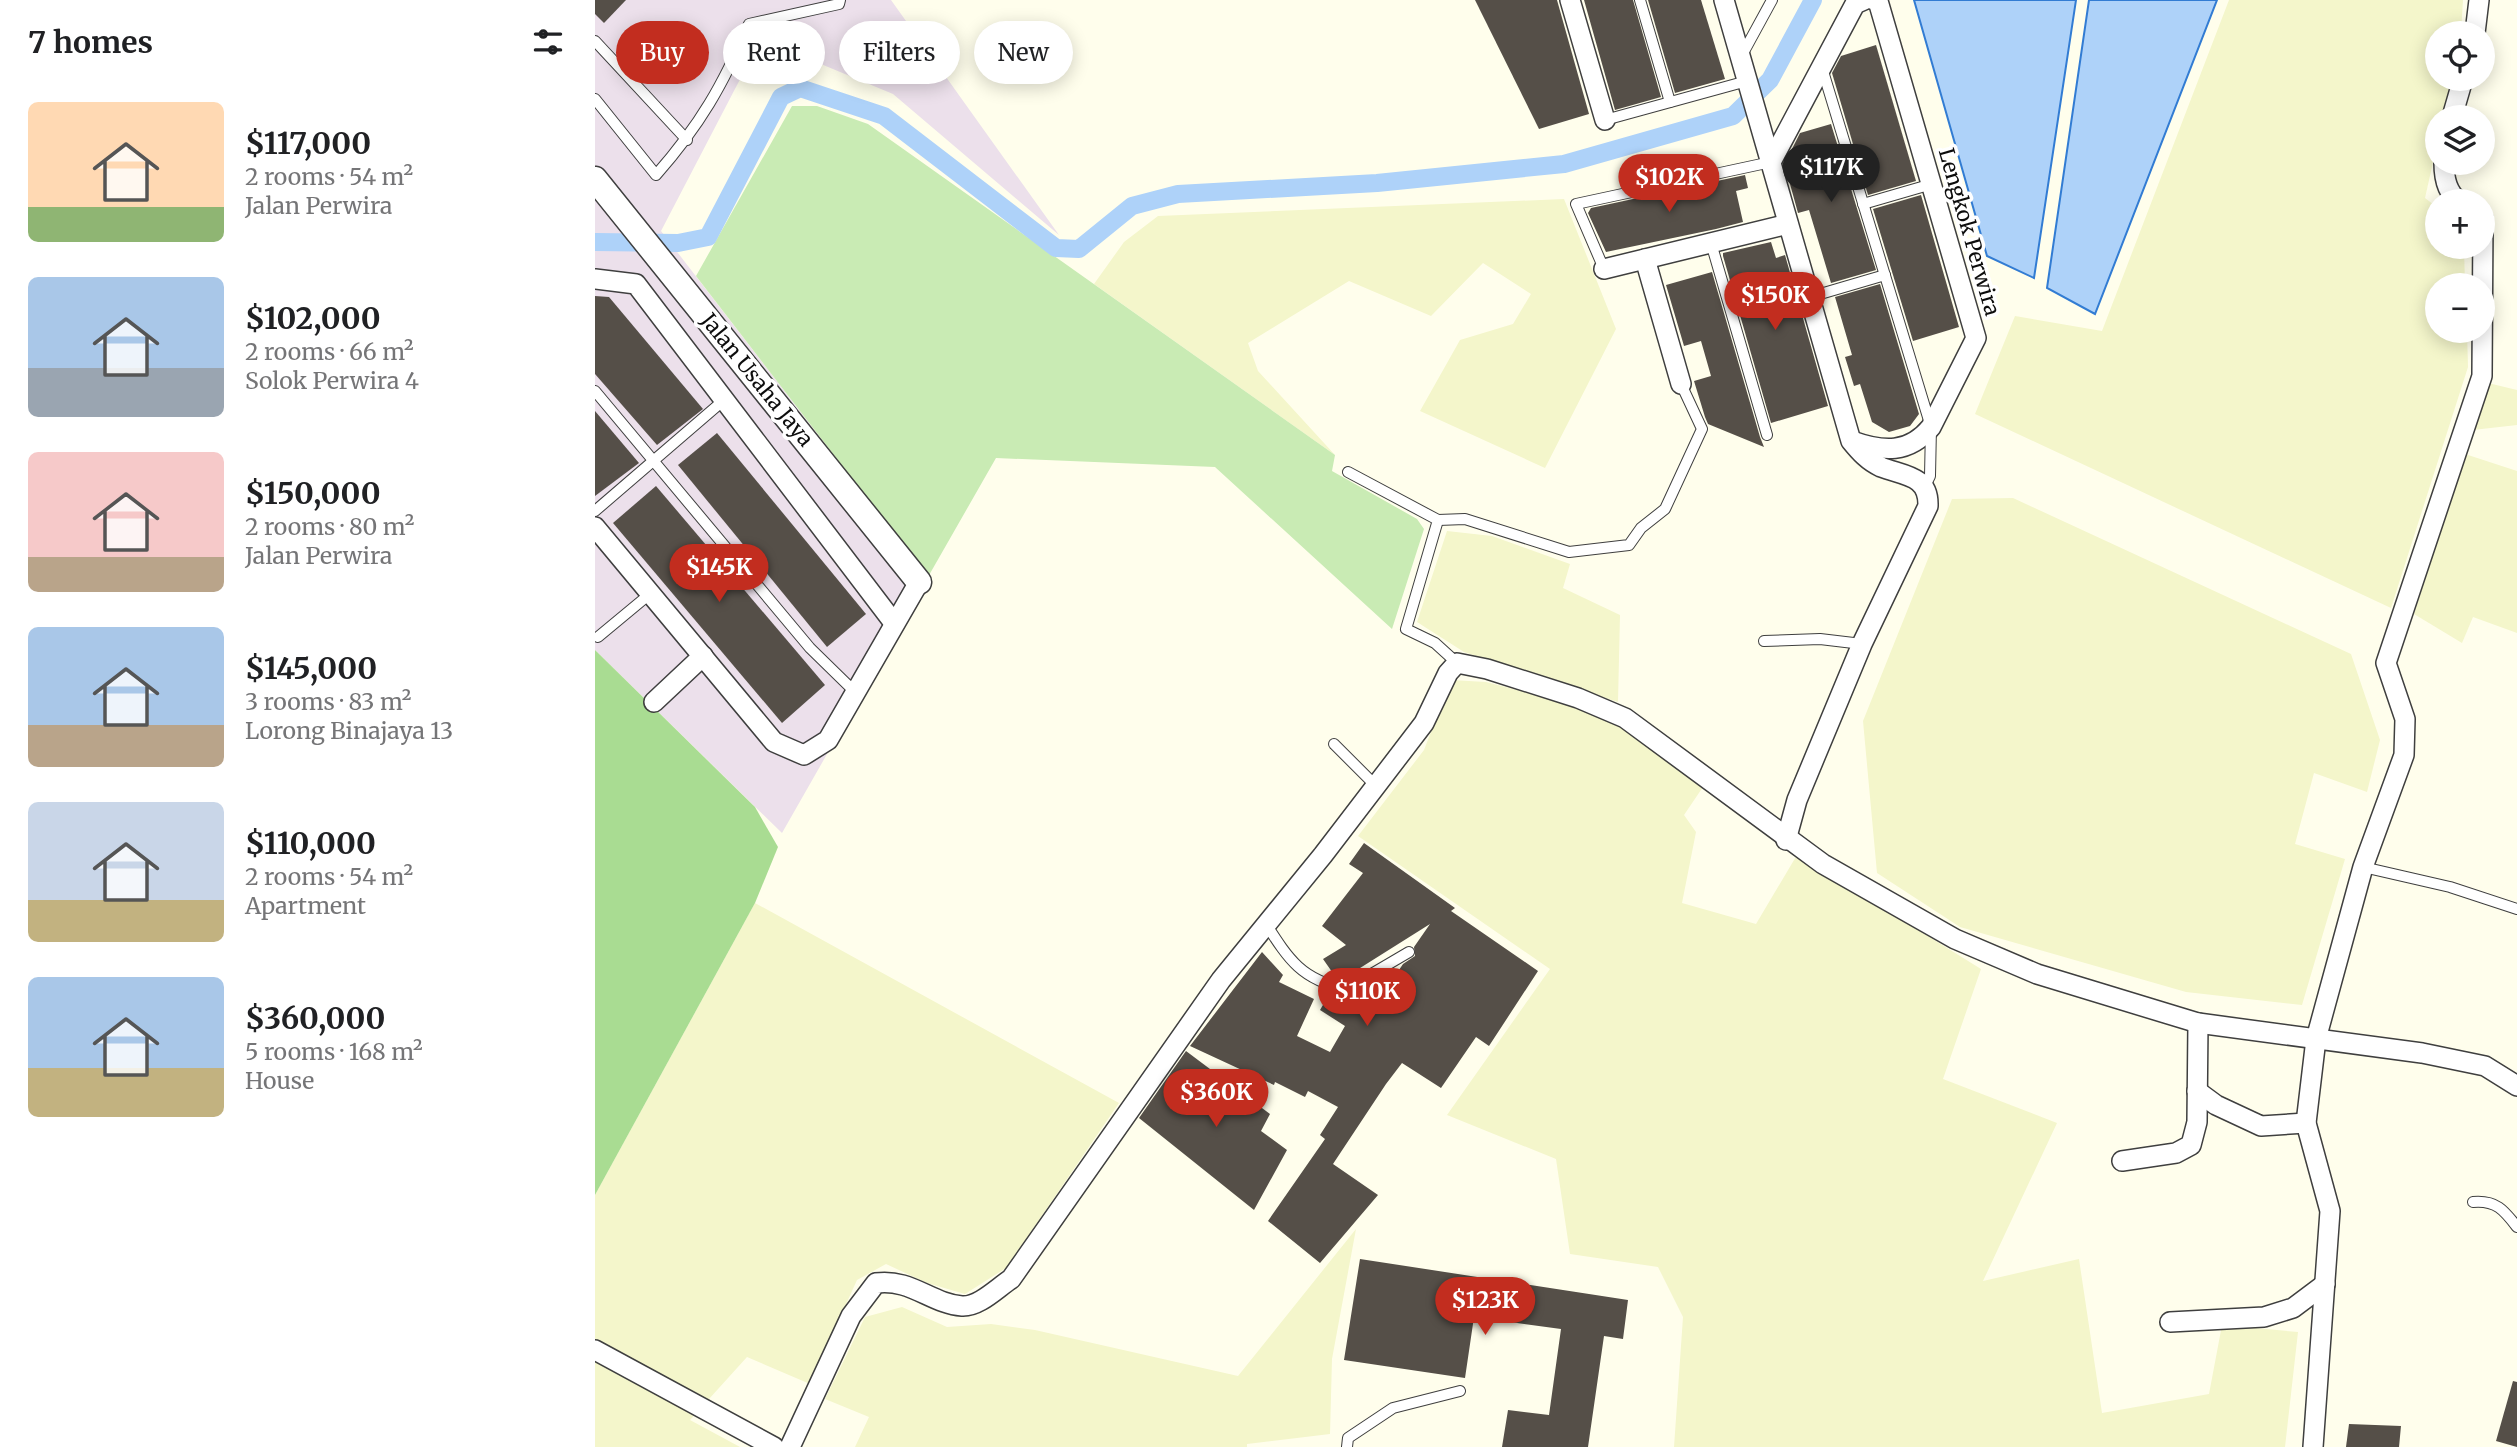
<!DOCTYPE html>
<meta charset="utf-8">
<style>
:root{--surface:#fff;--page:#f2f2f2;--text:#202124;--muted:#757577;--accent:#c22d1f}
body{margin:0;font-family:Merriweather,serif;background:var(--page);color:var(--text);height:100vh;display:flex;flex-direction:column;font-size:26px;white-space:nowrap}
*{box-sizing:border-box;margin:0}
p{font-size:23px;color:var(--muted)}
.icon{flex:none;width:38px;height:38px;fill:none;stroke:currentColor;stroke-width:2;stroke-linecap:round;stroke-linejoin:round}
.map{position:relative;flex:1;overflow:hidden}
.drawer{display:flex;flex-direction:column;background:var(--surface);width:595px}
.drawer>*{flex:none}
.banner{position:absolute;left:21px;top:21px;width:665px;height:63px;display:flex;gap:14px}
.tools{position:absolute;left:1830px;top:21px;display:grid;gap:14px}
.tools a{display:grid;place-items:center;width:70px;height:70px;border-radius:50%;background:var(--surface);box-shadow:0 4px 18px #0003;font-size:35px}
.price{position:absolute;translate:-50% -60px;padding:0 16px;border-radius:24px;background:var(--accent);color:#fff;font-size:23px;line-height:46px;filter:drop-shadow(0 2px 4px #0008)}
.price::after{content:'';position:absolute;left:50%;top:42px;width:21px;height:16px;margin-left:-10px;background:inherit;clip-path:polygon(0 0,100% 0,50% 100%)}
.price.active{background:#222;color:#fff}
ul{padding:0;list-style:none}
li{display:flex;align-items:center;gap:21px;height:175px;padding:0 28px}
li span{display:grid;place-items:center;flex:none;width:196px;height:140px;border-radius:10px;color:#555}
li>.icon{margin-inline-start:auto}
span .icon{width:84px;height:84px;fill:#fffc;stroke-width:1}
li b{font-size:30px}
h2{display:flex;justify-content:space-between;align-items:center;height:84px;padding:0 28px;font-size:30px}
.pill{padding:0 24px;border-radius:32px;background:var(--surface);box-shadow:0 4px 18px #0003;font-size:24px;line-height:63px}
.pill.active{background:var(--accent);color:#fff}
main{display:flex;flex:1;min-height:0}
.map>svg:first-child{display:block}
.industrial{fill:#ece0eb}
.farmland{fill:#f4f6cb}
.green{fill:#c9ebb4}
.forest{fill:#a9dc92}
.water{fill:#aed2f9;stroke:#327cd3;stroke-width:2}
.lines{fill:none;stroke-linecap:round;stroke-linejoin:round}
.canal{stroke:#aed2f9;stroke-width:18}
.building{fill:#554f48}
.service-casing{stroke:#3f3f3f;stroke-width:12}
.minor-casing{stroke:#3f3f3f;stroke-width:22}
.tertiary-casing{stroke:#3f3f3f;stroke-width:27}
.service{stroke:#fff;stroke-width:10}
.minor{stroke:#fff;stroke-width:19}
.tertiary{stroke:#fff;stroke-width:24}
.labels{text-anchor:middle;stroke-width:7;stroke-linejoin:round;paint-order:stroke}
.street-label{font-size:21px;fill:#0c0c0c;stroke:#fff}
</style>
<main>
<section class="drawer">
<h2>7 homes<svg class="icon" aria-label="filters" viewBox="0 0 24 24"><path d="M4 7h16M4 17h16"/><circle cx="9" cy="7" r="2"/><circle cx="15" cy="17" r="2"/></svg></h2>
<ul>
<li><span style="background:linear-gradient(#ffd9b3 75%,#8fb573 0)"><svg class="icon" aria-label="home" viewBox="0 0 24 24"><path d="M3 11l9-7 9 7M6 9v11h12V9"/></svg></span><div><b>$117,000</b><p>2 rooms · 54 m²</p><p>Jalan Perwira</p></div></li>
<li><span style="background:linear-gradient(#a9c7e8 65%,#9aa5b1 0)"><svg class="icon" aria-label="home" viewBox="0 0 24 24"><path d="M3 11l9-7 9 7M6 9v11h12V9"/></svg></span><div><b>$102,000</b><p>2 rooms · 66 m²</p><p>Solok Perwira 4</p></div></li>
<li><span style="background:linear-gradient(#f6c9c9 75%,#b9a48a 0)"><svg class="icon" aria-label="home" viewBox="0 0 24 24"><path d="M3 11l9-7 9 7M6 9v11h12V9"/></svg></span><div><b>$150,000</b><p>2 rooms · 80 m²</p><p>Jalan Perwira</p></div></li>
<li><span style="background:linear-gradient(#a9c7e8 70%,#b9a48a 0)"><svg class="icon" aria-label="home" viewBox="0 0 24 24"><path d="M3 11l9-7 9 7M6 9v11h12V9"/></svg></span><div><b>$145,000</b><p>3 rooms · 83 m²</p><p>Lorong Binajaya 13</p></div></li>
<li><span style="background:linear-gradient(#c9d6e8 70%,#c2b280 0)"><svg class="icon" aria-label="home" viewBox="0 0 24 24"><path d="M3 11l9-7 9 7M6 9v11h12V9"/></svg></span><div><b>$110,000</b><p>2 rooms · 54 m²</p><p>Apartment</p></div></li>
<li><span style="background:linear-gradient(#a9c7e8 65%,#c2b280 0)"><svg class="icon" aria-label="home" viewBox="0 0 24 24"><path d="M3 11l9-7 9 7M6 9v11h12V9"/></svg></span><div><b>$360,000</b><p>5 rooms · 168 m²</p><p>House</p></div></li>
</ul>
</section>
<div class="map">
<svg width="1922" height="1447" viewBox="0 0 1922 1447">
<rect width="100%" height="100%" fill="#fffeec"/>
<path class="industrial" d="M0,0h296l168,235 -166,-141 -132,-55 -100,192 267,346 -146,256 -187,-183z"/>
<g class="farmland">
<path d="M1634,0h234l-2,33h-23v46h13l-8,38h-5v23l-13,58 13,10v39h26l1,38h-27v46h29l1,36 -77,241 -416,-194 40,-98 87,15z"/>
<path d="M969,199l52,130 -71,139 -125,-57 40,-71 53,-16 18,-30 -48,-31 -52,53 -82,-35 -101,62 10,28 77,84 -241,-171 30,-42 34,-26z"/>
<path d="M1893,383l29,7v35l-44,5z"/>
<path d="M1870,454l52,17v162l-44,-16 -11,26 -48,-29z"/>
<path d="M1418,498l338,156 29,86 -13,52 -53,-19 -19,71 50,15 -43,146 -116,-13 -226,-65 -83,-54 -14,-152 89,-222z"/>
<path d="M852,531l45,5 78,28 -7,24 57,27 -2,87 -154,-50 -47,-30z"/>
<path d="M856,680l35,2 75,19 65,26 79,57 -21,31 12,17 -14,71 74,21 41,-69 184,114 -38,110 114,44 -74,158 96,-22 23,154 107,-19 13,-69 76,7 -13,115h-611l9,-130 -25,-50 -88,-13 -14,-95 -109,-44 103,-146 -192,-133 66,-86z"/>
<path d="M160,903l364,200 -113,165 -41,26 -38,-11 -41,-19 -29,16 -47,104 -63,-27 -57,63 50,27h-145v-252z"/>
<path d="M761,1229l-24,130 -2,75 -83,10v3h-392l14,-30 -44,-18 40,-82 37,-10 45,20 44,-3 44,6 203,46z"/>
</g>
<path class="green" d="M197,106h25l51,18 467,331 -3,16 85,48 7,10 -32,100 -177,-162 -219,-9 -68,119 -232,-301z"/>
<path class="forest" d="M0,650l160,157 23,40 -23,56 -160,292z"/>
<g class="water">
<path d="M1319,0h162l-42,278 -47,-22z"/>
<path d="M1494,0h128l-122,314 -48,-26z"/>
</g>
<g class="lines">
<path class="canal" d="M0,242l83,1 30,-6 73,-140 19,-9 84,28 172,132 23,1 53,-43 46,-12 199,-11 187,-19 169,-48 37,-36 43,-80"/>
</g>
<g class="building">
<path d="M0,0h31l-22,23 -9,-9z"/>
<path d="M880,0h82l32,114 -50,15z"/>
<path d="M989,0h49l28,97 -46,13z"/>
<path d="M1053,0h53l24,79 -50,14z"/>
<path d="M1281,45l40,136 -48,14 -36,-122 9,-17z"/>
<path d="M1236,124l45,146 -45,13 -22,-73 -11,3 -8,-29 11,-4 -9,-31 8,-16z"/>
<path d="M1150,175l3,13 -12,3 7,31 -27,7 -110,23 -18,-39 3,-5z"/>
<path d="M1326,195l38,132 -46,14 -40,-132z"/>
<path d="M1176,242l5,16 9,-3 43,151 -57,17 -48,-167v-3z"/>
<path d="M1117,272l48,165 4,10 -56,-23 -3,-7 -11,-36 17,-5 -10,-35 -17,5 -18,-61z"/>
<path d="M1285,284l39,130 -9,12 -21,6 -17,-10 -12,-38 -6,2 -9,-29 7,-2 -17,-58z"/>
<path d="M0,296l14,1 94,112 -46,36 -62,-71z"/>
<path d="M0,411l44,52 -44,33z"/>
<path d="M122,433l149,181 -39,33 -149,-182z"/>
<path d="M61,486l169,199 -43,38 -169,-200z"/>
<path d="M769,843l91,65 -4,3 87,60 -49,75 -13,-9 -35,51 -39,-25 -16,21 -53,80 45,31 -58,68 -52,-42 57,-82 -5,-4 18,-28 -30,-16 -3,6 -30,-15 -1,3 -84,-39 72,-94 21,23 -4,7 35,17 -17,37 33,16 15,-26 -25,-16 10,-17 24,15 17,-25 14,8 18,-27 12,-8 -1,-9 16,-23 -89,56 -4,-1 -14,-20 23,-14 -24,-19 41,-53 -14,-9z"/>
<path d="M591,1051l84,63 -9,17 26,19 -33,60 -115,-92z"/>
<path d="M765,1259l268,41 -5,39 -19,-3 -16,111h-86l6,-37 41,5 12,-86 -87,-12 -9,61 -121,-18z"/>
<path d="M1918,1381l4,1v65l-21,-6z"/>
<path d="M1754,1424l52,2 -2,21h-53z"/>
</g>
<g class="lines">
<defs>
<g id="service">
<path d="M1045,0l30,102"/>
<path d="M0,41l92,99"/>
<path d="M1147,55l30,-55"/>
<path d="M1227,68l109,359 -1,49 -5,10"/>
<path d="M0,99l61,76c44,-50 67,-90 93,-151l90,-20 1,-4"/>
<path d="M1010,120l142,-39"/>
<path d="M1268,204l69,-20"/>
<path d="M1116,243l56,192"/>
<path d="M1009,269l-28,-65 195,-42"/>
<path d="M1215,297l75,-22"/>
<path d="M0,391l215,257 45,44"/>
<path d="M753,472l90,48 -32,109 29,14 22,20"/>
<path d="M0,511l129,-111"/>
<path d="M843,520l27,-1 104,33 60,-7 12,-17 24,-19 37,-80 -21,-45"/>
<path d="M3,637l53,-44"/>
<path d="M1169,641l56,-2 42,5"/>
<path d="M739,744l42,42"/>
<path d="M1768,867l87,20 67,22"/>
<path d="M671,924c23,36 36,56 80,65l63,-37"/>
<path d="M1878,1202c23,-2 31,8 44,25"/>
<path d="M752,1447l1,-9 45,-30 67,-17"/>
</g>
<g id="minor">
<path d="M975,0l35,120"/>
<path d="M1129,0l127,441c9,11 17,20 30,26 23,9 48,8 47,39l-66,138 -65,156 -11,40"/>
<path d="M1880,33l4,-33"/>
<path d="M1857,117l11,-38"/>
<path d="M1176,162l84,-158 9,-4"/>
<path d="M1849,163c0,14 3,30 15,38"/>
<path d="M1050,259l36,125"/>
<path d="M1009,269l184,-45"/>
<path d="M0,279l41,5 258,339"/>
<path d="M1257,441c31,11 57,13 79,-14l45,-89 -98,-337 -4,-1"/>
<path d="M0,527l179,215 30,13 24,-15 91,-158"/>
<path d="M59,702l49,-46"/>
<path d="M1602,1091l19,14 45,21 45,-3"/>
<path d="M1527,1161l54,-8 15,-8 6,-23 1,-99"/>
<path d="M1575,1322l94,-5 29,-9 32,-24"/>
<path d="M0,1350l179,97"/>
<path d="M195,1447l61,-131 25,-33c34,-5 56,21 86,23 17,1 35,-18 49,-27l210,-299 102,-125 101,-132 24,-50 9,-10 30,6 91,29 47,20 198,146 132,75 82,35 161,49 224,30 63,13 32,20"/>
<path d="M1718,1447l17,-236 -24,-88 10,-84 47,-172 41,-112 1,-36 -19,-56 96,-287 1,-157"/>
</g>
<path id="tertiary" d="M0,179l324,403"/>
</defs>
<use href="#service" class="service-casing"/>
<use href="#minor" class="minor-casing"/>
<use href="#tertiary" class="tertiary-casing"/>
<use href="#service" class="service"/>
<use href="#minor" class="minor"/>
<use href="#tertiary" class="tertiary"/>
</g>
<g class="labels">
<g class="street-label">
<text transform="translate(1374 232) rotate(74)" y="7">Lengkok Perwira</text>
<text transform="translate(162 380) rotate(51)" y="7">Jalan Usaha Jaya</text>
</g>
</g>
</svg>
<div class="tools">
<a><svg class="icon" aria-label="locate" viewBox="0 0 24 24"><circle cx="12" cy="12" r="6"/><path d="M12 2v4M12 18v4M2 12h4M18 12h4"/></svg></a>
<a><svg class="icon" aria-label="layers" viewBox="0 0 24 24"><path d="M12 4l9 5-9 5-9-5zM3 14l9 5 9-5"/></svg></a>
<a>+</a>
<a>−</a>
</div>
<b class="price active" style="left:1236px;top:204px">$117K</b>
<b class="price" style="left:1074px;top:214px">$102K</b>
<b class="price" style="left:1180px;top:332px">$150K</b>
<b class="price" style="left:124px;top:604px">$145K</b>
<b class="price" style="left:772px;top:1028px">$110K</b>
<b class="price" style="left:621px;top:1129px">$360K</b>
<b class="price" style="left:890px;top:1337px">$123K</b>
<div class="banner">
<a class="pill active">Buy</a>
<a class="pill">Rent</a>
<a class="pill">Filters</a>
<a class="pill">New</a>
</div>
</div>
</main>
